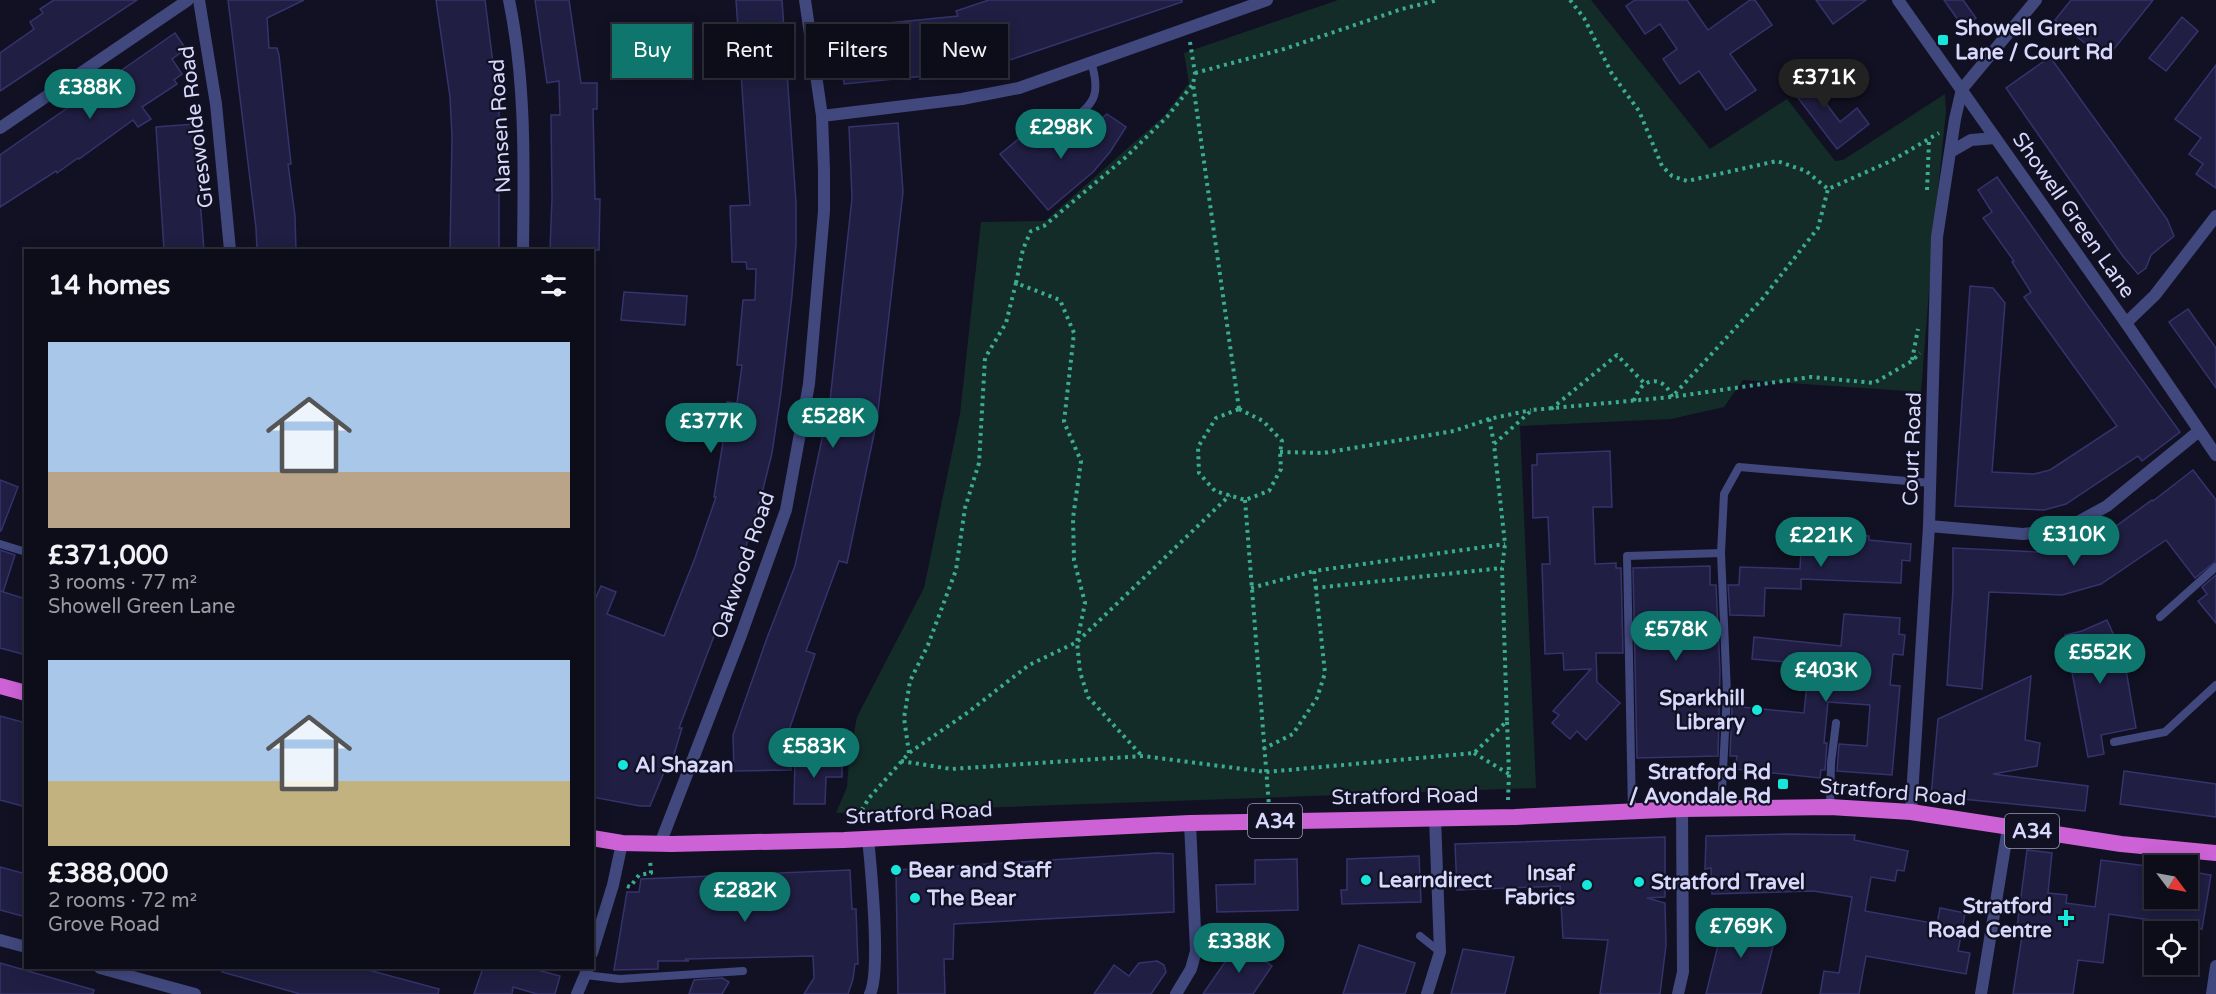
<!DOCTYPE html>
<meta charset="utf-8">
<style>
:root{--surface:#0d0d1a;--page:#161623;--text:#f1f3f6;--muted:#9a9ca2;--line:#2d2d39;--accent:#0f766e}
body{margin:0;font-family:"Varela Round",sans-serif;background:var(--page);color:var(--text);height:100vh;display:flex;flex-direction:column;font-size:22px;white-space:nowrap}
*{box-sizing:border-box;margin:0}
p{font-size:20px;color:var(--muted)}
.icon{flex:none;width:33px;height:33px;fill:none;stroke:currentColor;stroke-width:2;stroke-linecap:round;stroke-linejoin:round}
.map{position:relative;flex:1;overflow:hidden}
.drawer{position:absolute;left:24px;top:249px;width:570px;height:720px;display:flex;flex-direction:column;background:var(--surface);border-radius:0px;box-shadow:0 3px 15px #0003,0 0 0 2px var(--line)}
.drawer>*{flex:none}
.banner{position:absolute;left:612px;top:24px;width:570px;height:54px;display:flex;gap:12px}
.needle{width:39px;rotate:122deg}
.tools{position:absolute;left:2144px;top:855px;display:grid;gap:12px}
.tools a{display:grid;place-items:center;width:54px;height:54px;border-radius:0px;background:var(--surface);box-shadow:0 3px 15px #0003,0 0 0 2px var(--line);font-size:30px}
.price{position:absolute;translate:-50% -51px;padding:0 14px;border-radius:21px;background:var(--accent);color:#fff;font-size:20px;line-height:39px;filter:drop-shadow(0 2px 3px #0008)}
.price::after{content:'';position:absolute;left:50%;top:36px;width:18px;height:14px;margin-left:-9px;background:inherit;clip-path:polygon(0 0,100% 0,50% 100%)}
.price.current{background:#222;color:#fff}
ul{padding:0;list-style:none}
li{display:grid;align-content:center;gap:12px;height:318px;padding:0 24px}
li span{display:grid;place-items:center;height:186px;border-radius:0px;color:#555}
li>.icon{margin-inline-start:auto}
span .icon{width:108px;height:108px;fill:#fffc;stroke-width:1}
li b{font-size:26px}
h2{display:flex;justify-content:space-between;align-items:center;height:72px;padding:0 24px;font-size:26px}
.chip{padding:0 21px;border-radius:0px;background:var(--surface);box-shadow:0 3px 15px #0003,0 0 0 2px var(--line);font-size:21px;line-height:54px}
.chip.current{background:var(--accent);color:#fff}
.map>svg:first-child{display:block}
.green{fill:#142c28}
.building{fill:#201e42;stroke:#35336c;stroke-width:1.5}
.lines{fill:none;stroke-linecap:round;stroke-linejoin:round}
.path{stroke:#3bab92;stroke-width:4;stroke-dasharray:3 4.5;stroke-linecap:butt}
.service{stroke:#40487d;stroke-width:8}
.minor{stroke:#40487d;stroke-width:12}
.tertiary{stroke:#40487d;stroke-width:12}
.trunk{stroke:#cc62d5;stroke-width:16}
.poi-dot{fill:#17e7db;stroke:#111123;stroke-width:2}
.labels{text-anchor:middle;stroke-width:4.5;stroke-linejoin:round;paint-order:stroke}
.shield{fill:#111123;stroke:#9c9cba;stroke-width:1.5}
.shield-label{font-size:20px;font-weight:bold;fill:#d7d8fb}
.poi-label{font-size:21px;font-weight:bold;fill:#d7d8fb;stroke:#111123;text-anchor:start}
.street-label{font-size:21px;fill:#d7d8fb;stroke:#111123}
</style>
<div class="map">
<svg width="2216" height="994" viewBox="0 0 2216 994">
<rect width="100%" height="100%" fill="#111123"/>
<path class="green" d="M1338,0h253l119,149 77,-50 48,62 8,-1 102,-66 1,17 -13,129 -12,152 -178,-12 -19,27 -53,12 -151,7 16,362 -700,25 11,-26 2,-28 8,-42 67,-129 36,-174 21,-192 64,-1 119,-105 25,-33 -5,-30z"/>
<g class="building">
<path d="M54,0h83l-137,91v-38l34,-24 -4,-7 13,-9 -3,-4z"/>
<path d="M228,0h76l-37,18 2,30h8l2,7 12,109h-3l7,52 1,34h-39l-1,-22z"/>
<path d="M436,0h49l14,111v139h-49l2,-113 -2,-40z"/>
<path d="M535,0h34l12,83h16v26h-4l2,90h5l-1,51h-49l2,-52 -1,-83h9l-1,-34 -12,2z"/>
<path d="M736,0h46l14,203v41l-4,51 -11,97 -9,61 -10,40 -24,80 -59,155h3l-13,43 -4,-1 -15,36h-10l-48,-9v-191l9,-20 15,6 -9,22 57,22 31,-78 21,-61h-2l9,-55 -13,-2 6,-34 10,1 1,-5 10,1 5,-38h-5l6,-65h12l1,-31h-9l-1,-7h-14l-2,-56 20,-1z"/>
<path d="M989,0h193v2l-205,69 -133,13 -5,-56 119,-12 -2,-5z"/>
<path d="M1635,0h52l21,30 42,-30h5l17,25 -42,29 26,36 -30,20 -27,-39 -19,13 -17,-25 14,-10 -17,-25 -15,10 -19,-28z"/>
<path d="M1816,0h50l-33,24z"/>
<path d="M1944,0h19l13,18 -13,9z"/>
<path d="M2071,0h82l-47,59 -51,-39z"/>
<path d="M2182,17l16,14 -32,40 -17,-13z"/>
<path d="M175,33l11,16 -14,10 10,15 -8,6 3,4 -35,23 9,12 -13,8 -5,-7 -54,39 -1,-1 -21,15 -1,-2 -56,36v-52z"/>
<path d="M2050,57l117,162 7,17 -23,19 -5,13 -8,6 -16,-19 -116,-167z"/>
<path d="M1797,65l43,57 17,-14 12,16 -32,25 -55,-72z"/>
<path d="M2216,65v123l-20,-14 7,-10 -14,-10 12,-16 -26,-19z"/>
<path d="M1107,114l19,13 -16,25 -17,20 -45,38 -48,-56 36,-29 24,30z"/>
<path d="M898,123l5,69 -26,228 -30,143 -8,-2 -33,90 9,3 -28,82 4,34 -57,1 -1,-36 34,-97 28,-72 35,-165 22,-203 -3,-71z"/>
<path d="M194,124l10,126h-40l-8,-123z"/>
<path d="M1997,177l89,126 94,129 -38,29 -4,-5 -72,48 -22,6 -89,-4 15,-220 23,2 12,15 -13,169 42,2 16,-4 67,-44 -93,-129 7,-5 -19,-30 2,-1 -31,-43 9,-6 -14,-22z"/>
<path d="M624,292l63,4 -2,29 -64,-5z"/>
<path d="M2188,309l28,39v40l-47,-66z"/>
<path d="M1610,451l2,56h-19l2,57 21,-1v5h5l2,85h-27l1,29 23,21 -34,37 -9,-9 -7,8 -18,-16 7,-8 -6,-4 38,-42 -27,1 -1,-17 -18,1 -3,-90h8l-2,-47 -15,1 -1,-53h5v-11z"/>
<path d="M2193,470l23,30v61l-21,17 -29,-38 -65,44 -39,11 -73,-3 -7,97 -35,-4 6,-95v-42l106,5 18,-5 21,-9 54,-39 1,1z"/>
<path d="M0,480l18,7 -17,44h-1z"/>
<path d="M1802,533l67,3v4l42,4 -1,17 -8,-1 -1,23 -100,-4v10l-36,-1 -1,28 -34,-1 -2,-30h11l1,-18 60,2z"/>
<path d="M0,550l15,5 -12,37 -3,-1z"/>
<path d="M1710,566v19h6l4,86 -2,85 -81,2 -4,-190z"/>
<path d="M2216,575v48l-18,-22 9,-7 -5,-7z"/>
<path d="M0,591l26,8v56l-26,-7z"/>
<path d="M1844,614l56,4 -1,16 6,1 -2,20 -10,-1 -3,31 10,1 -8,89 -55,-4 2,-27 28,2 3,-41 -42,-3 -4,41h3l-2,27h-4l-1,8 -85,-9 2,-13h-7l2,-50 72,7 5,-49 -57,-5 2,-22 87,9z"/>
<path d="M2107,620l17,38 12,70 -35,7 3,19 -16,3 -23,-122 17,-4z"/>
<path d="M2031,676l-6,64 15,3 -3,23 -44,8 95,12 -3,25 -154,-15 7,-77z"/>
<path d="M0,716l26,7v84l-26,-7z"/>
<path d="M795,759h47v18h-16l-1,27h-31z"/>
<path d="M2124,771l92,13v33l-96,-13z"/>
<path d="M1790,834l65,1 -1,5 54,11 -4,20 -7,-1 -2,11 -24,-4 -6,34 72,13 3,-16 25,5 -7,38 12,2 -4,21 -100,-18 -7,38h-39l4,-23 15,2 13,-76 -39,-6 -101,3 -1,-26 -6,1 1,-33z"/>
<path d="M1665,837v60l-18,1 18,5 1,42 -6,49h-60l8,-54 -45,-2 -3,-52 -103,4 -2,-46z"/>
<path d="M2027,850l25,3 -4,40 19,2 -1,8 29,4 6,-47 53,7v31h33v-27l24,4 -9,54h-3l-1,3h-32l1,-3 -18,-3 1,-6 -41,-6 -6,49 -25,-3 -5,34h-60l9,-58 -6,-1z"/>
<path d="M1157,853l16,1 1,58 -220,12 -1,35h-9l1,35h-47l-2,-124z"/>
<path d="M1419,856l2,46 -79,2 -1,-14h6v-31z"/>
<path d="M1297,859l1,51 -81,2 -1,-27 39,-1v-24z"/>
<path d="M0,867l26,7v43l-26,-7z"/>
<path d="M850,870l2,39h4l2,55h-3l-2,15 -5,15h-44l10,-16 -1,-22 -128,3 4,2h-31v8l-44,1 13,-78h12l2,-13z"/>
<path d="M1725,917l52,13 -16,64h-55z"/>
<path d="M1238,943l34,23 -19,28h-50z"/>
<path d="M1359,945l56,18 -10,31h-62z"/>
<path d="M1463,949l51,8 -9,37h-54z"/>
<path d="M1157,961l7,4 2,7 -15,22h-57l20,-29 15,11 10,-13z"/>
<path d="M0,963l94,27 -1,4h-93z"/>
<path d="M222,968h139l78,21 -1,5h-138l-78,-22z"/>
<path d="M483,968h47l30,8 -5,18h-18l-24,-7 -1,7h-38z"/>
<path d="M722,978l7,4 -7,12h-33l5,-14z"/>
</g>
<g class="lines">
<g class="path">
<path d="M1570,0l14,18 28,56 27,37 23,55 10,10 15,5 90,-20 29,10 22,18 63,-28 48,-28"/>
<path d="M1190,42l5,31 -2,11 46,325"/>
<path d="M1195,73l89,-24 118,-40 36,-9"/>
<path d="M1927,190l2,-49"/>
<path d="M1016,283l7,-34 8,-18 13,-5 82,-69 41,-40 26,-33"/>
<path d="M1912,360l6,-31"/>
<path d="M1634,401c6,-23 29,-28 38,-4l91,-99 55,-70 10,-39"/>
<path d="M1239,409l24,12 19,20 -2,11 1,17 -12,22 -24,9 -30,-9 -16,-18 -1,-26 18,-29z"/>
<path d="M1551,409l66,-54 27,28"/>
<path d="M1489,419l5,24"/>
<path d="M1280,452l43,1 131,-22 35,-12 42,-9"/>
<path d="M1245,500l24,306"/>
<path d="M1251,588l63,-17"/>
<path d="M1315,588l187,-20"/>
<path d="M1263,749l30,-15 24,-36 8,-25 -11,-102 191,-27"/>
<path d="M909,753l-5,-35 6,-37 18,-36 28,-75 9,-62 14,-45 6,-105 21,-35 10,-40 44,17 14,33 -10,89 17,39 -8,57 1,42 11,43 -8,39 3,30 8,25 54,59"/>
<path d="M1474,753l35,21 -2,-53"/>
<path d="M901,761l50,8 192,-13 123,16 208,-19 33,-32 -5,-153 3,-24 -11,-100 38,-34 140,-13 139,-20 63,6 38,-22 8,-8"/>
<path d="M1508,800l1,-26"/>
<path d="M854,823l15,-25 40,-45 58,-40 62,-48 48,-23 153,-147"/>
<path d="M627,886l3,1 9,-12 12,-2 -1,-14"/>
</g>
<g class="service">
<path d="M1062,128c29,-23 41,-28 29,-66"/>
<path d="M0,544l26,8"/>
<path d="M1721,553l3,-59 15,-27 192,16"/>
<path d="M2160,617l56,-50"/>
<path d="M2114,742l51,-10 51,-47"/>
<path d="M1830,807l1,-44 5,-40"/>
<path d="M1632,812l-5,-256 94,-3 6,141 -6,114"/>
<path d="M1420,936l20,16"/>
<path d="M585,975l35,4 123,-8"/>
</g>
<g class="minor">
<path d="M199,0l17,104 14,146"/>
<path d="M509,0c17,82 15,167 14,250"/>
<path d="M822,116l140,-17 57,-11 248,-88"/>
<path d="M0,128l188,-128"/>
<path d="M1952,151l19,-11 24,-2"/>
<path d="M2126,323l29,-28 61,-79"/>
<path d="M1929,526l94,8 42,-5 42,-23 92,-75"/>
<path d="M1911,812l18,-286 8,-289 18,-118 7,-30 74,-89"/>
<path d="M868,838c3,30 13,134 2,156"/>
<path d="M660,844l81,-209 45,-125 23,-126 15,-173v-41l-2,-54 -17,-116"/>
<path d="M0,940l26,7"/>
<path d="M100,968l95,26"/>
<path d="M1176,994l15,-25 5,-18 -6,-128"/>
<path d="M1427,994l13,-42 -5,-134"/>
<path d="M1678,994l5,-22 -1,-163"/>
<path d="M1981,994l27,-166"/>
<path d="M2212,994l4,-28"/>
</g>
<g class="tertiary">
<path d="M1898,0l228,323 90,132"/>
<path d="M592,953l21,-68 9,-42"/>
<path d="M577,994l11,-26"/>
</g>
<g class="trunk">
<path d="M0,686l26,7"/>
<path d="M592,838l30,5 50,1 172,-4 346,-17 325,-6 167,-8 148,-2 81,5 210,32 95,9"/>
</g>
</g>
<g class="poi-dot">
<rect x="1937" y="34" width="12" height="12" rx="3"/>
<circle cx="1757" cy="710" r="6"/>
<circle cx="623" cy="765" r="6"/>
<rect x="1777" y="778" width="12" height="12" rx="3"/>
<circle cx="896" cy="870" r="6"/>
<circle cx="1366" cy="880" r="6"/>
<circle cx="1639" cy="882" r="6"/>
<circle cx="1587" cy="885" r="6"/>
<circle cx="915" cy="898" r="6"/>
<path d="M2063 909h6v6h6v6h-6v6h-6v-6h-6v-6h6z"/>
</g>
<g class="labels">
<g class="shield">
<rect x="1248" y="804" width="54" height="34" rx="4.5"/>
<rect x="2005" y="814" width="54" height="34" rx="4.5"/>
</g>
<g class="shield-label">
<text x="1275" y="828">A34</text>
<text x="2032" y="838">A34</text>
</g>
<g class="poi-label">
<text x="1955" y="35">Showell Green<tspan x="1955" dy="24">Lane / Court Rd</tspan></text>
<text x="1745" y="705" text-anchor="end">Sparkhill<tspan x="1745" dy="24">Library</tspan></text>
<text x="635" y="772">Al Shazan</text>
<text x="1771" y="779" text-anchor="end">Stratford Rd<tspan x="1771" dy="24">/ Avondale Rd</tspan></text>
<text x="908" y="877">Bear and Staff</text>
<text x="1575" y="880" text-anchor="end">Insaf<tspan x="1575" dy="24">Fabrics</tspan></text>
<text x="1378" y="887">Learndirect</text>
<text x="1651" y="889">Stratford Travel</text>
<text x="927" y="905">The Bear</text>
<text x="2052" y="913" text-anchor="end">Stratford<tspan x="2052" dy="24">Road Centre</tspan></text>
</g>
<g class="street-label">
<text transform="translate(500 126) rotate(-93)" y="7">Nansen Road</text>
<text transform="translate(196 127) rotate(-97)" y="7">Greswolde Road</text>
<text transform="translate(2074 215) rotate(55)" y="7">Showell Green Lane</text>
<text transform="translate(1912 449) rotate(-88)" y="7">Court Road</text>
<text transform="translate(743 565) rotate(-71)" y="7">Oakwood Road</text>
<text transform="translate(1893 792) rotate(5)" y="7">Stratford Road</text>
<text transform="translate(1405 796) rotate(-1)" y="7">Stratford Road</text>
<text transform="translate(919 813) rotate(-3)" y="7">Stratford Road</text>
</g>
</g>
</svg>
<div class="tools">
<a><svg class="needle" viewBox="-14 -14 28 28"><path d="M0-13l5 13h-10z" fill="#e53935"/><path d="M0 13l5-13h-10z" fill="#9a9ca2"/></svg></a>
<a><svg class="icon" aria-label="locate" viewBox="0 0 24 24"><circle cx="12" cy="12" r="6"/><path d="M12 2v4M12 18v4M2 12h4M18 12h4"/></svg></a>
</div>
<b class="price current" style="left:1824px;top:110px">£371K</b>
<b class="price" style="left:90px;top:120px">£388K</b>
<b class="price" style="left:1061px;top:160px">£298K</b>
<b class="price" style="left:833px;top:449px">£528K</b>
<b class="price" style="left:711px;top:454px">£377K</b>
<b class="price" style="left:2074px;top:567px">£310K</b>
<b class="price" style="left:1821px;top:568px">£221K</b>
<b class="price" style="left:1676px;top:662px">£578K</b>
<b class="price" style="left:2100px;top:685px">£552K</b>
<b class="price" style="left:1826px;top:703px">£403K</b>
<b class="price" style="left:814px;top:779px">£583K</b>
<b class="price" style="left:745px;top:923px">£282K</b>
<b class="price" style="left:1741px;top:959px">£769K</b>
<b class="price" style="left:1239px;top:974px">£338K</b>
<div class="banner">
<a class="chip current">Buy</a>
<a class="chip">Rent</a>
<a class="chip">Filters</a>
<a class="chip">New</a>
</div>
<section class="drawer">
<h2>14 homes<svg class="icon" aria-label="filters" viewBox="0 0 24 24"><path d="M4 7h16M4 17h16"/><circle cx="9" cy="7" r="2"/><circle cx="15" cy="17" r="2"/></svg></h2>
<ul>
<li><span style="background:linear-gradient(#a9c7e8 70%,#b9a48a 0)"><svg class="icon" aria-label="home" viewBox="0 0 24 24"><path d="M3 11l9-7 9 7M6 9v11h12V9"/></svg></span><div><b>£371,000</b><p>3 rooms · 77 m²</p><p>Showell Green Lane</p></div></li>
<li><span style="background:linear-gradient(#a9c7e8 65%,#c2b280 0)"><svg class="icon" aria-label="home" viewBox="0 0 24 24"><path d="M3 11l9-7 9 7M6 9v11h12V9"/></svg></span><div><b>£388,000</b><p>2 rooms · 72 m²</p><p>Grove Road</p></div></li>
</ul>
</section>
</div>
